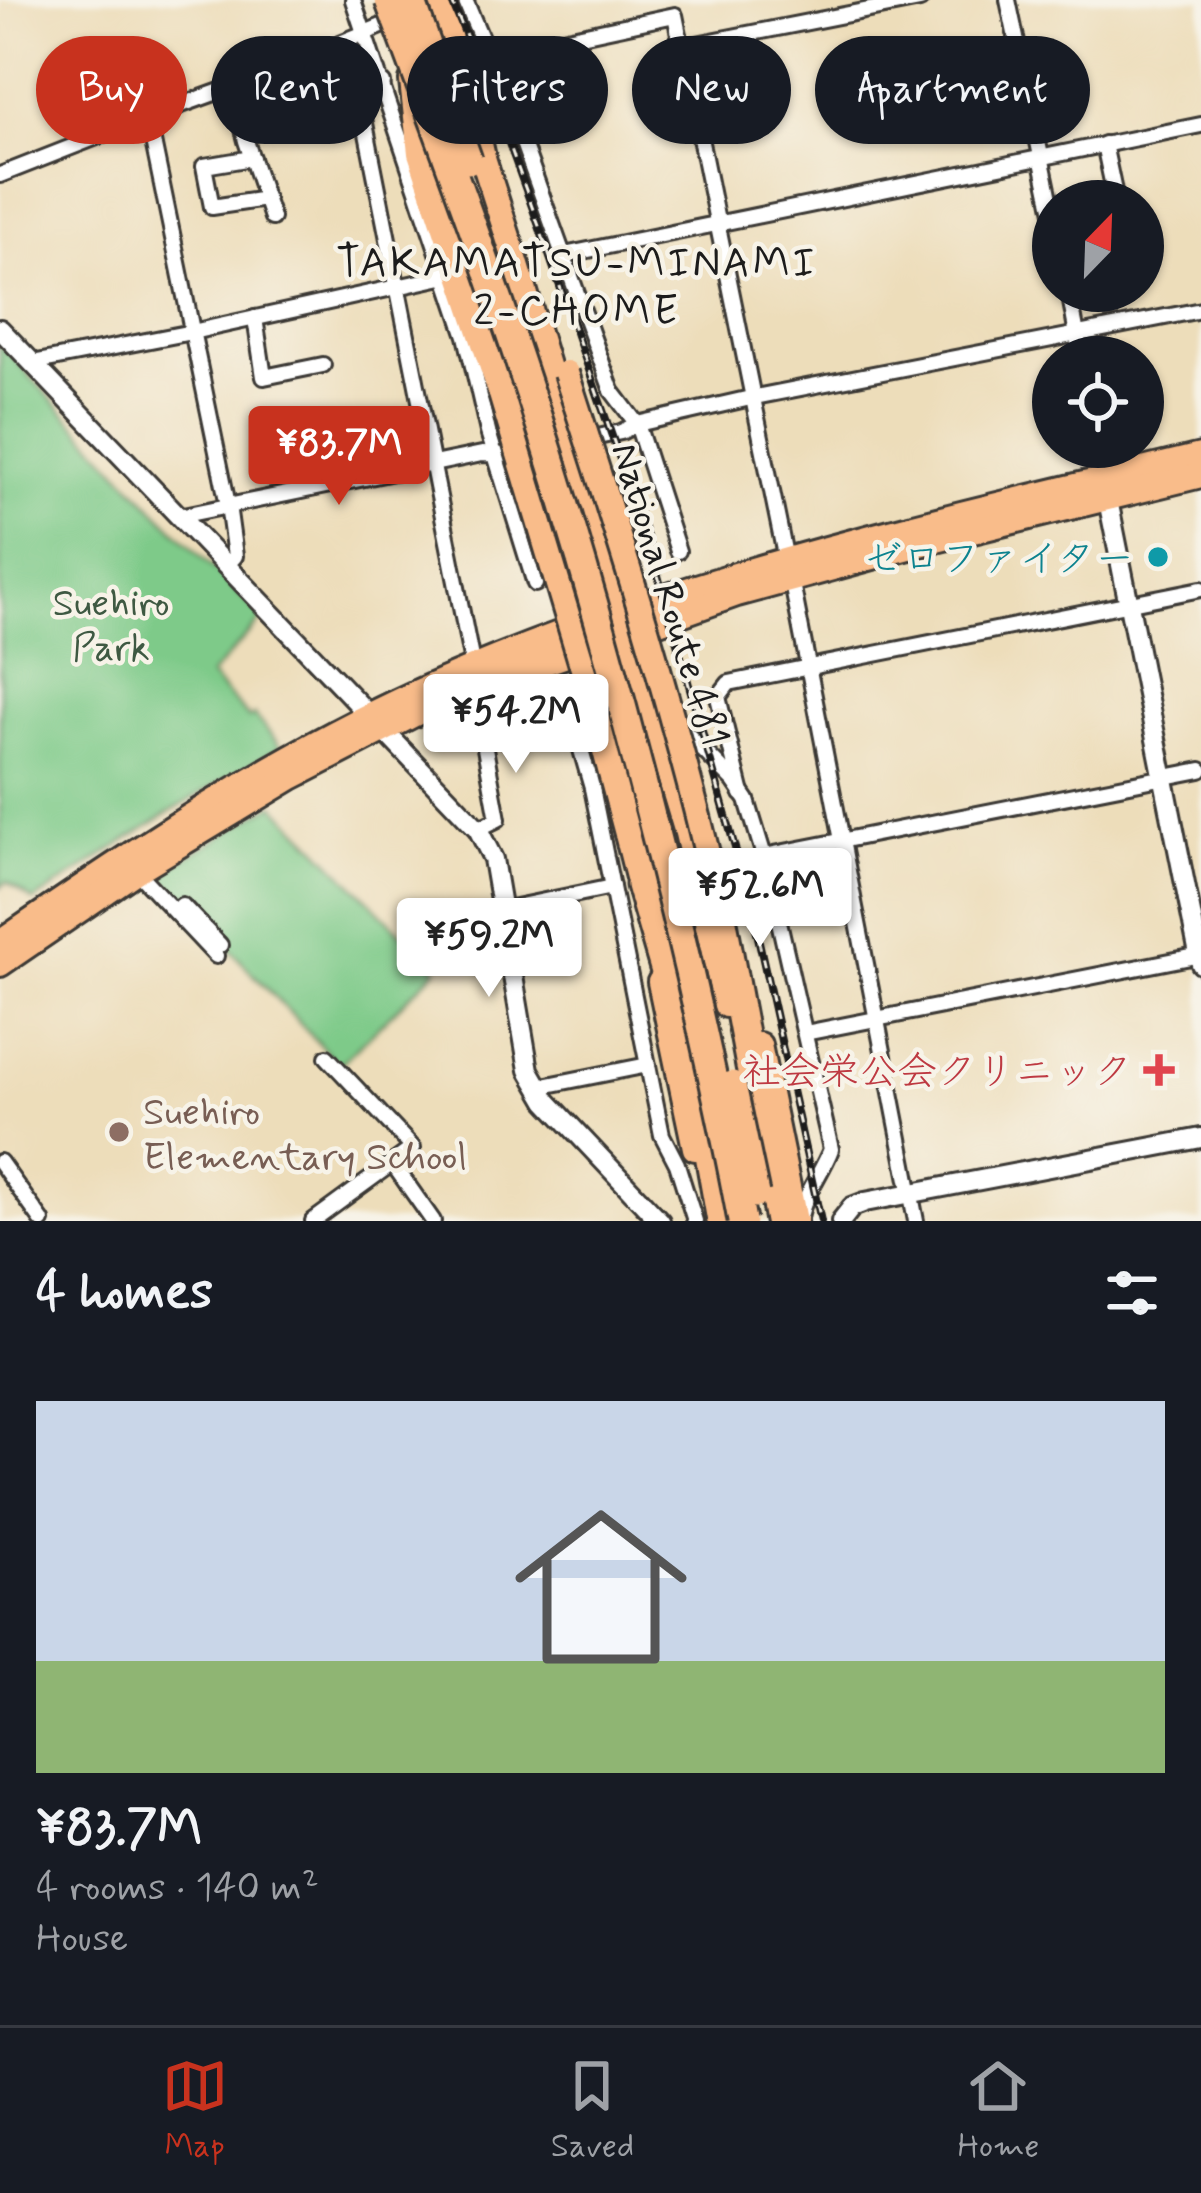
<!DOCTYPE html>
<meta charset="utf-8">
<style>
:root{--surface:#171b24;--page:#242831;--text:#f1f3f6;--muted:#9ea1a6;--line:#363941;--accent:#c8321e}
body{margin:0;font-family:Mynerve,"Klee One",sans-serif;background:var(--page);color:var(--text);height:100vh;display:flex;flex-direction:column;font-size:45px;white-space:nowrap}
*{box-sizing:border-box;margin:0}
p{font-size:39px;color:var(--muted)}
.icon{flex:none;width:66px;height:66px;fill:none;stroke:currentColor;stroke-width:2;stroke-linecap:round;stroke-linejoin:round}
.map{position:relative;height:1221px;overflow:hidden}
.drawer{display:flex;flex-direction:column;background:var(--surface);flex:1}
.drawer>*{flex:none}
.top-card{position:absolute;left:36px;top:36px;width:1131px;height:108px;display:flex;gap:24px}
.needle{width:78px;rotate:23deg}
.tools{position:absolute;left:1032px;top:180px;display:grid;gap:24px}
.tools a{display:grid;place-items:center;width:132px;height:132px;border-radius:50%;background:var(--surface);box-shadow:0 3px 9px #0004;font-size:60px}
.price{position:absolute;translate:-50% -102px;padding:0 27px;border-radius:12px;background:#fff;color:#222;font-size:39px;line-height:78px;filter:drop-shadow(0 3px 6px #0008)}
.price::after{content:'';position:absolute;left:50%;top:72px;width:36px;height:27px;margin-left:-18px;background:inherit;clip-path:polygon(0 0,100% 0,50% 100%)}
.price.active{background:var(--accent);color:#fff}
ul{padding:0;list-style:none}
li{display:grid;align-content:center;gap:24px;height:636px;padding:0 36px}
li span{display:grid;place-items:center;height:372px;border-radius:0px;color:#555}
li>.icon{margin-inline-start:auto}
span .icon{width:216px;height:216px;fill:#fffc;stroke-width:1}
li b{font-size:51px}
h2{display:flex;justify-content:space-between;align-items:center;height:144px;padding:0 36px;font-size:51px}
.tag{padding:0 42px;border-radius:54px;background:var(--surface);box-shadow:0 3px 9px #0004;font-size:42px;line-height:108px}
.tag.active{background:var(--accent);color:#fff}
.menu{display:flex;justify-content:space-around;align-items:center;height:168px;border-top:3px solid var(--line);background:var(--surface);font-size:33px;color:var(--muted)}
.menu a{display:grid;justify-items:center;gap:6px}
.menu .active{color:var(--accent)}
.map>svg:first-child{display:block}
.green{fill:#7eca89;stroke:#4d7352;stroke-width:3}
.lines{fill:none;stroke-linecap:round;stroke-linejoin:round}
.minor-casing{stroke:#3b3934;stroke-width:20}
.tertiary-casing{stroke:#3b3934;stroke-width:24}
.trunk-casing{stroke:#3b3934;stroke-width:30}
.motorway-casing{stroke:#3b3934;stroke-width:33}
.minor{stroke:#fff;stroke-width:14}
.tertiary{stroke:#fff;stroke-width:18}
.trunk{stroke:#f9bc8a;stroke-width:24}
.motorway{stroke:#f9bc8a;stroke-width:27}
.rail-casing{stroke:#1c1c1c;stroke-width:8}
.rail{stroke:#f7f3e8;stroke-width:3;stroke-dasharray:9;stroke-linecap:butt}
.trunk-bridge-casing{stroke:#3b3934;stroke-width:30;stroke-linecap:butt}
.motorway-bridge-casing{stroke:#3b3934;stroke-width:33;stroke-linecap:butt}
.trunk-bridge{stroke:#f9bc8a;stroke-width:24}
.motorway-bridge{stroke:#f9bc8a;stroke-width:27}
.culture-dot{fill:#0f9aa8;stroke:#f7f3e8;stroke-width:4.5}
.health-dot{fill:#e0444e;stroke:#f7f3e8;stroke-width:4.5}
.education-dot{fill:#8d6e63;stroke:#f7f3e8;stroke-width:4.5}
.labels{text-anchor:middle;stroke-width:9;stroke-linejoin:round;paint-order:stroke}
.culture-label{font-size:39px;fill:#0d838f;stroke:#f7f3e8;text-anchor:end}
.street-label{font-size:39px;fill:#1c1c1c;stroke:#f7f3e8}
.park-label{font-size:39px;fill:#3e5942;stroke:#f7f3e8}
.health-label{font-size:39px;fill:#be3a42;stroke:#f7f3e8;text-anchor:end}
.education-label{font-size:39px;fill:#785e54;stroke:#f7f3e8;text-anchor:start}
.neighbourhood-label{font-size:42px;letter-spacing:3px;fill:#1c1c1c;stroke:#f7f3e8}
</style>
<div class="map">
<svg width="1201" height="1221" viewBox="0 0 1201 1221">
<rect width="100%" height="100%" fill="#f7f3e8"/>
<filter id="ink" filterUnits="userSpaceOnUse"><feTurbulence type="fractalNoise" baseFrequency=".00833" numOctaves="2"/><feDisplacementMap in="SourceGraphic" scale="24" xChannelSelector="R" yChannelSelector="G"/><feConvolveMatrix kernelMatrix="1 2 1 2 8 2 1 2 1" color-interpolation-filters="sRGB"/></filter>
<filter id="wash" filterUnits="userSpaceOnUse"><feTurbulence type="fractalNoise" baseFrequency=".004" numOctaves="4" result="noise"/><feDisplacementMap in="SourceGraphic" scale="48" xChannelSelector="R" yChannelSelector="G"/><feGaussianBlur stdDeviation="2.7" result="paint"/><feColorMatrix in="noise" values="0 0 0 0 0 0 0 0 0 0 0 0 0 0 0 0 0 1.4 0 .05"/><feComposite in="paint" operator="in"/></filter>
<g filter="url(#wash)">
<rect width="100%" height="100%" fill="#edddba"/>
<g class="green">
<path d="M0,344l157,168 106,106 -53,58 39,42 5,-3 27,32 -113,66 -134,88 -27,-19 -7,5z"/>
<path d="M274,804l163,165 -98,96 -180,-191z"/>
</g>
</g>
<g filter="url(#ink)">
<g class="lines">
<defs>
<g id="minor">
<path d="M353,0l113,336 22,96 47,152"/>
<path d="M465,0l44,104 103,287 25,33 41,127"/>
<path d="M1008,0l45,213"/>
<path d="M681,47l239,-47"/>
<path d="M487,55l188,-40 111,545"/>
<path d="M357,83l116,585"/>
<path d="M244,85l139,-2"/>
<path d="M232,87l14,54 26,77"/>
<path d="M148,117l80,388 7,51 -9,10"/>
<path d="M1104,144l12,57"/>
<path d="M252,158l-48,8 8,41 54,-8"/>
<path d="M0,175l148,-58 89,-32 162,-66"/>
<path d="M564,255l637,-130"/>
<path d="M1069,291l12,66"/>
<path d="M255,318l9,59 59,-12"/>
<path d="M32,363l160,-31 255,-56"/>
<path d="M584,440l37,-8 16,-8 118,-27 446,-87"/>
<path d="M1097,447l6,33"/>
<path d="M179,516l303,-62 29,1 40,-8"/>
<path d="M791,578l125,643"/>
<path d="M474,688l24,131 -20,10"/>
<path d="M679,726l55,55 13,19 17,56 67,293c-8,22 -28,47 -31,69"/>
<path d="M484,734l82,-17 7,5 19,66"/>
<path d="M625,744c-11,15 -27,25 -33,44l70,347 15,29 18,57"/>
<path d="M742,794l-24,-97 11,-14 472,-94"/>
<path d="M764,856l437,-86"/>
<path d="M136,871l80,85"/>
<path d="M501,910l111,-23"/>
<path d="M175,912l7,-7 38,40"/>
<path d="M805,1033l396,-78"/>
<path d="M538,1087l110,-22"/>
<path d="M0,1162l42,59"/>
<path d="M393,1164l40,57"/>
<path d="M313,1221l100,-73 -86,-91"/>
</g>
<g id="tertiary">
<path d="M0,329l478,500 15,30 36,211 18,31 113,120"/>
<path d="M1106,490l95,474"/>
<path d="M841,1221l11,-14 13,-5 336,-64"/>
</g>
<g id="trunk">
<path d="M436,0l38,105"/>
<path d="M412,81l8,72 81,241"/>
<path d="M468,90l16,72 32,100 171,571 39,172"/>
<path d="M627,834l17,67"/>
<path d="M0,943c134,-93 271,-184 420,-252 248,-113 517,-171 781,-235"/>
<path d="M0,964l136,-93 156,-94 136,-70 46,-19 263,-94 191,-52 273,-67"/>
<path d="M660,982l35,166"/>
<path d="M759,1045l36,176"/>
</g>
<g id="motorway">
<path d="M640,885l34,118"/>
<path d="M721,911l58,310"/>
<path d="M681,981l14,95 26,145"/>
</g>
</defs>
<use href="#minor" class="minor-casing"/>
<use href="#tertiary" class="tertiary-casing"/>
<use href="#trunk" class="trunk-casing"/>
<use href="#motorway" class="motorway-casing"/>
<use href="#minor" class="minor"/>
<use href="#tertiary" class="tertiary"/>
<use href="#trunk" class="trunk"/>
<use href="#motorway" class="motorway"/>
<defs>
<path id="rail" d="M451,0l43,102 45,124 109,314 102,361 71,320"/>
</defs>
<use href="#rail" class="rail-casing"/>
<use href="#rail" class="rail"/>
<defs>
<g id="trunk-bridge">
<path d="M566,373c55,170 109,340 149,514"/>
<path d="M501,394l84,281 42,159"/>
</g>
<g id="motorway-bridge">
<path d="M389,0c57,153 115,307 163,463 52,168 97,338 137,509 19,83 38,166 53,249"/>
<path d="M411,0l57,160"/>
<path d="M732,1085l23,109"/>
</g>
</defs>
<use href="#trunk-bridge" class="trunk-bridge-casing"/>
<use href="#motorway-bridge" class="motorway-bridge-casing"/>
<use href="#trunk-bridge" class="trunk-bridge"/>
<use href="#motorway-bridge" class="motorway-bridge"/>
</g>
</g>
<circle class="culture-dot" cx="1158" cy="557" r="12"/>
<path class="health-dot" d="M1153 1052h12v12h12v12h-12v12h-12v-12h-12v-12h12z"/>
<circle class="education-dot" cx="119" cy="1132" r="12"/>
<g class="labels">
<g class="culture-label">
<text x="1134" y="571">ゼロファイター</text>
</g>
<g class="street-label">
<text transform="translate(671 594) rotate(73)" y="14">National Route 481</text>
</g>
<g class="park-label">
<text x="111" y="615">Suehiro<tspan x="111" dy="45">Park</tspan></text>
</g>
<g class="health-label">
<text x="1132" y="1084">社会栄公会クリニック</text>
</g>
<g class="education-label">
<text x="143" y="1124">Suehiro<tspan x="143" dy="45">Elementary School</tspan></text>
</g>
<g class="neighbourhood-label">
<text x="577" y="276">TAKAMATSU-MINAMI<tspan x="577" dy="48">2-CHOME</tspan></text>
</g>
</g>
</svg>
<div class="tools">
<a><svg class="needle" viewBox="-14 -14 28 28"><path d="M0-13l5 13h-10z" fill="#e53935"/><path d="M0 13l5-13h-10z" fill="#9ea1a6"/></svg></a>
<a><svg class="icon" aria-label="locate" viewBox="0 0 24 24"><circle cx="12" cy="12" r="6"/><path d="M12 2v4M12 18v4M2 12h4M18 12h4"/></svg></a>
</div>
<b class="price active" style="left:339px;top:508px">¥83.7M</b>
<b class="price" style="left:516px;top:776px">¥54.2M</b>
<b class="price" style="left:760px;top:950px">¥52.6M</b>
<b class="price" style="left:489px;top:1000px">¥59.2M</b>
<div class="top-card">
<a class="tag active">Buy</a>
<a class="tag">Rent</a>
<a class="tag">Filters</a>
<a class="tag">New</a>
<a class="tag">Apartment</a>
</div>
</div>
<section class="drawer">
<h2>4 homes<svg class="icon" aria-label="filters" viewBox="0 0 24 24"><path d="M4 7h16M4 17h16"/><circle cx="9" cy="7" r="2"/><circle cx="15" cy="17" r="2"/></svg></h2>
<ul>
<li><span style="background:linear-gradient(#c9d6e8 70%,#8fb573 0)"><svg class="icon" aria-label="home" viewBox="0 0 24 24"><path d="M3 11l9-7 9 7M6 9v11h12V9"/></svg></span><div><b>¥83.7M</b><p>4 rooms · 140 m²</p><p>House</p></div></li>
</ul>
</section>
<nav class="menu">
<a class="active"><svg class="icon" aria-label="map" viewBox="0 0 24 24"><path d="M3 6l6-2 6 2 6-2v14l-6 2-6-2-6 2zM9 4v14M15 6v14"/></svg>Map</a>
<a><svg class="icon" aria-label="saved" viewBox="0 0 24 24"><path d="M7 4h10v16l-5-4-5 4z"/></svg>Saved</a>
<a><svg class="icon" aria-label="home" viewBox="0 0 24 24"><path d="M3 11l9-7 9 7M6 9v11h12V9"/></svg>Home</a>
</nav>
